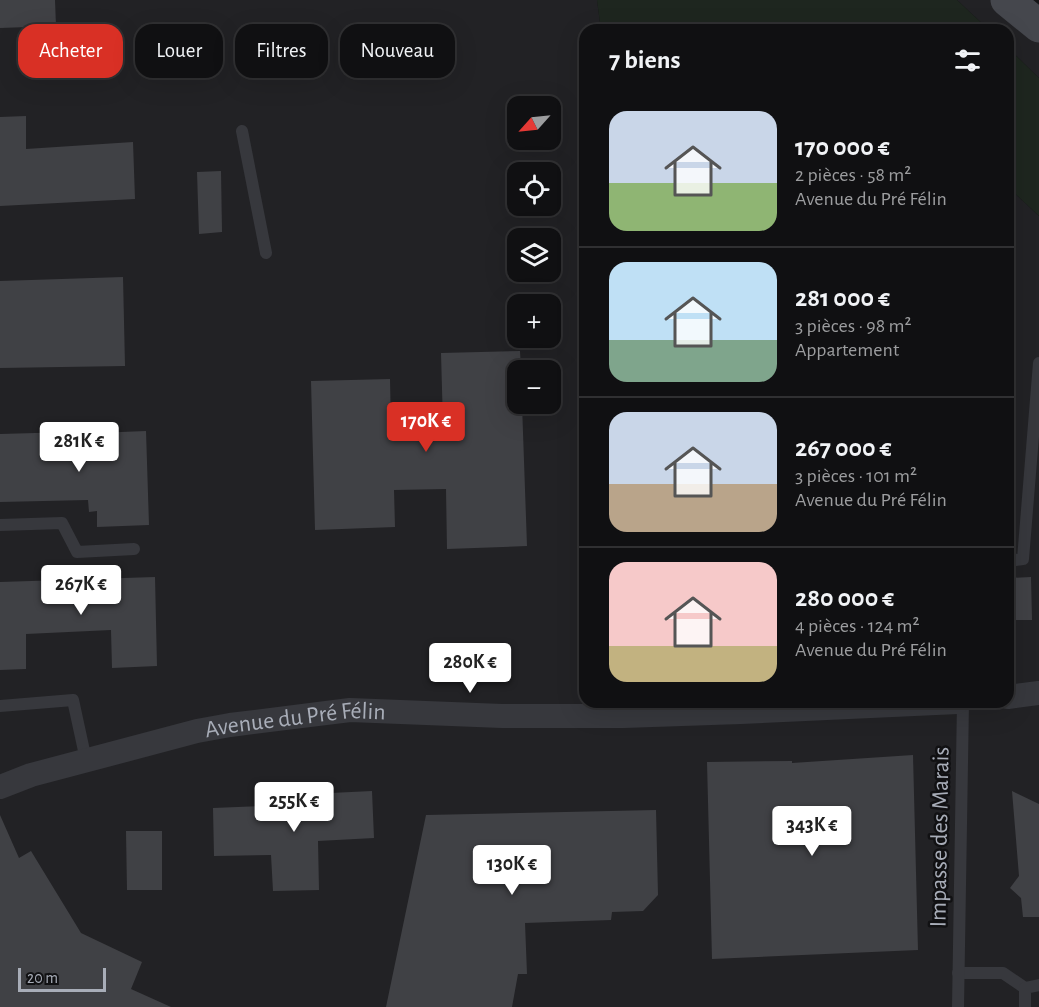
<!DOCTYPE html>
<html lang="fr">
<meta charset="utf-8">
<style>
:root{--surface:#101012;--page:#19191b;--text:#f1f3f6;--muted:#9c9d9f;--line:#303032;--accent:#d93025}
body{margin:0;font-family:"Alegreya Sans",sans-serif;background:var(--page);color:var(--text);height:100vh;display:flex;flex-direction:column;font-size:22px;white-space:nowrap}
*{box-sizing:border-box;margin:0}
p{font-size:20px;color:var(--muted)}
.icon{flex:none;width:33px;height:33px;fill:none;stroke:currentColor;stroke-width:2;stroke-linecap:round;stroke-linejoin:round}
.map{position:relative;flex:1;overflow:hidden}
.side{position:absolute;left:579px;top:24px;width:435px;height:684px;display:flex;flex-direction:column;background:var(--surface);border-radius:18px;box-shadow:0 6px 24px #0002,0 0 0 2px var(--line)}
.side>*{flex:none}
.banner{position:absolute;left:18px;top:24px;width:471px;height:54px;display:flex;gap:12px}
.needle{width:39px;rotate:243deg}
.controls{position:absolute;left:507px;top:96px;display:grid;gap:12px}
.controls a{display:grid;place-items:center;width:54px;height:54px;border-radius:12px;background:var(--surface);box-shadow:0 6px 24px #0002,0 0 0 2px var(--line);font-size:30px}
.scale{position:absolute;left:18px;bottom:15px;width:88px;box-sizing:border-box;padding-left:6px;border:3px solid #a8adb8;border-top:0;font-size:16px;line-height:21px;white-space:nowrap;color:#a8adb8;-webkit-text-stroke:4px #111113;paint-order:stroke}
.price{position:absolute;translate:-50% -51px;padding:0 14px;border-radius:6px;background:#fff;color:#222;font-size:20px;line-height:39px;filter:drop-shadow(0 2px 3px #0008)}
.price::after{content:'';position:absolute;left:50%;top:36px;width:18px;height:14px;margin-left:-9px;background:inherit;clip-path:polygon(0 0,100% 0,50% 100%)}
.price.on{background:var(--accent);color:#fff}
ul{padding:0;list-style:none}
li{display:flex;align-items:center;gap:18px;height:150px;padding:0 30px}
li+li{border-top:2px solid var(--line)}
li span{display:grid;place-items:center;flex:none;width:168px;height:120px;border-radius:18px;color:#555}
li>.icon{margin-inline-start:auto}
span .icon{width:72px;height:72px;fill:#fffc;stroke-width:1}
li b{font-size:26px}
h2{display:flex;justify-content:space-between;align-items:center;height:72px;padding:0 30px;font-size:26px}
.tag{padding:0 21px;border-radius:18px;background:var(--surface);box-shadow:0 6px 24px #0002,0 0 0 2px var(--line);font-size:21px;line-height:54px}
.tag.on{background:var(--accent);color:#fff}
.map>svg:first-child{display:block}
.built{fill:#222225;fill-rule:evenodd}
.green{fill:#1e261f}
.building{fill:#404145}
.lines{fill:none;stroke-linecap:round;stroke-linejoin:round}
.service{stroke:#37383d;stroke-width:12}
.minor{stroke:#37383d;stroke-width:24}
.secondary{stroke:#45474d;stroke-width:33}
.labels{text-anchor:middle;stroke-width:5;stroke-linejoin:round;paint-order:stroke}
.street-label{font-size:24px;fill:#a8adb8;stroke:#111113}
</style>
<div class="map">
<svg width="1039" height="1007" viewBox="0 0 1039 1007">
<rect width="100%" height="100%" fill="#161618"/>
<g class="built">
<path d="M0,0h597l4,30h-16v672h423v-515l31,29v791h-1039zM518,106h32v34h-32zM518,172h32v34h-32zM518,238h32v34h-32zM518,304h32v34h-32zM518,370h32v34h-32z"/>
<path d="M957,0h62l20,19v59l-31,-30v-18h-19z"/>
</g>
<g class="green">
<path d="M597,0h360l32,30h-388z"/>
<path d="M1008,48l31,30v138l-31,-29z"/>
</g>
<g class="building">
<path d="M0,0h55l1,26 -56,2z"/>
<path d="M26,116v33l107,-7 2,57 -135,7v-89z"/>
<path d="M221,171l1,61 -23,2 -2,-62z"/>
<path d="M123,277l2,89 -125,2v-87z"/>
<path d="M520,351l1,19h-3v34h4l5,142 -80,3 -1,-60 -52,1 1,37 -80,3 -4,-149 79,-2 1,48 52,-2 -2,-72z"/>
<path d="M146,431l3,94 -52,2v-16l-8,1 -1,-12 -88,2v-68l71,-2v2z"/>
<path d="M155,577l2,89 -45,2 -1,-38 -85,4v35l-26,1v-88z"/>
<path d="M1031,577l1,43h-24v-42z"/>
<path d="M913,755l5,195 -206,9 -5,-197 85,-1v2z"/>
<path d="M372,791l2,47 -56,3 1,49 -46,1 -2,-36 -57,1 -1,-48 76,-3v-10z"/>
<path d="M1012,791l27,13v113h-16l-2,-19 -11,-10 9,-12z"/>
<path d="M656,810l2,85 -15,16 -31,1 -1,8 -86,3 2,51h-9l-6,33h-126l40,-192z"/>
<path d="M0,815l19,43 12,-7 50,82 61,29 -11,27 40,18h-171z"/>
<path d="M126,831h36v59h-35z"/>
</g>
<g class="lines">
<g class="service">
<path d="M242,131l24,122"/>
<path d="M0,525l62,-2 15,29 57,-3"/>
<path d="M1008,561l15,-2 16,-196"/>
<path d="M0,706l73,-6 13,60"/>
<path d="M958,973h45l22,15"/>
<path d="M958,1007l5,-305"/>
<path d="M1025,1007v-19l14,-3"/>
</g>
<g class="minor">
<path d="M1008,697l31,-4"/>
<path id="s1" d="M0,787l31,-12 166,-44 33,-6 120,-15 152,6h121l118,-4 217,-10"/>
</g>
<path class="secondary" d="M1007,0l32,26"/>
</g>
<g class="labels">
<g class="street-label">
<text dy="8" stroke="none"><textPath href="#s1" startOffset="304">Avenue du Pré Félin</textPath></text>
<text transform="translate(939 837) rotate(-89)" y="8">Impasse des Marais</text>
</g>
</g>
</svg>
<div class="controls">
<a><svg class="needle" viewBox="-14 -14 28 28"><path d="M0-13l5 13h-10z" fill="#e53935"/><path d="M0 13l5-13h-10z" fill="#9c9d9f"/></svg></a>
<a><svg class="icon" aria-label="locate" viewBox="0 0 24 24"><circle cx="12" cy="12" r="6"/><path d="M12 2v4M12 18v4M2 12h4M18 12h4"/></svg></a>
<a><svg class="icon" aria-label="layers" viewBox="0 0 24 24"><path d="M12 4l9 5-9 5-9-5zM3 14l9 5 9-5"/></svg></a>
<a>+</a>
<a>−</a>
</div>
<div class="scale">20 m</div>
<b class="price on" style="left:426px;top:453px">170K €</b>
<b class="price" style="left:79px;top:473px">281K €</b>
<b class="price" style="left:81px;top:616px">267K €</b>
<b class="price" style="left:470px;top:694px">280K €</b>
<b class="price" style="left:294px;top:833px">255K €</b>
<b class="price" style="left:812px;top:857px">343K €</b>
<b class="price" style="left:512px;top:896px">130K €</b>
<div class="banner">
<a class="tag on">Acheter</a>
<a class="tag">Louer</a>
<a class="tag">Filtres</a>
<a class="tag">Nouveau</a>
</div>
<section class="side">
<h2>7 biens<svg class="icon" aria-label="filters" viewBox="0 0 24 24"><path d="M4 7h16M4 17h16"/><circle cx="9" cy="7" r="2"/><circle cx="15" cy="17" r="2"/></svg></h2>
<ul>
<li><span style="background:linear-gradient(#c9d6e8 60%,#8fb573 0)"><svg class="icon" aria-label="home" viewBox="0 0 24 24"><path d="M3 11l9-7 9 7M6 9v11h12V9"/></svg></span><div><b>170 000 €</b><p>2 pièces · 58 m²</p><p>Avenue du Pré Félin</p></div></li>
<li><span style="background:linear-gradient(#bfe0f5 65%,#7fa58c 0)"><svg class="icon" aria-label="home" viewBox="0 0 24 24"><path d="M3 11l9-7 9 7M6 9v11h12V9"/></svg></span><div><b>281 000 €</b><p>3 pièces · 98 m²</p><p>Appartement</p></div></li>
<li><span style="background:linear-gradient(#c9d6e8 60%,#b9a48a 0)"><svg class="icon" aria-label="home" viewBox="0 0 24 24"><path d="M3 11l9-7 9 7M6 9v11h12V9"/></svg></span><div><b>267 000 €</b><p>3 pièces · 101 m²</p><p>Avenue du Pré Félin</p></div></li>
<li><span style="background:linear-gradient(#f6c9c9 70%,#c2b280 0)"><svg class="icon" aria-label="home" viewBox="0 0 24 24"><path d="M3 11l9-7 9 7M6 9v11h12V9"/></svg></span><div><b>280 000 €</b><p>4 pièces · 124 m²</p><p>Avenue du Pré Félin</p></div></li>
</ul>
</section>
</div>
